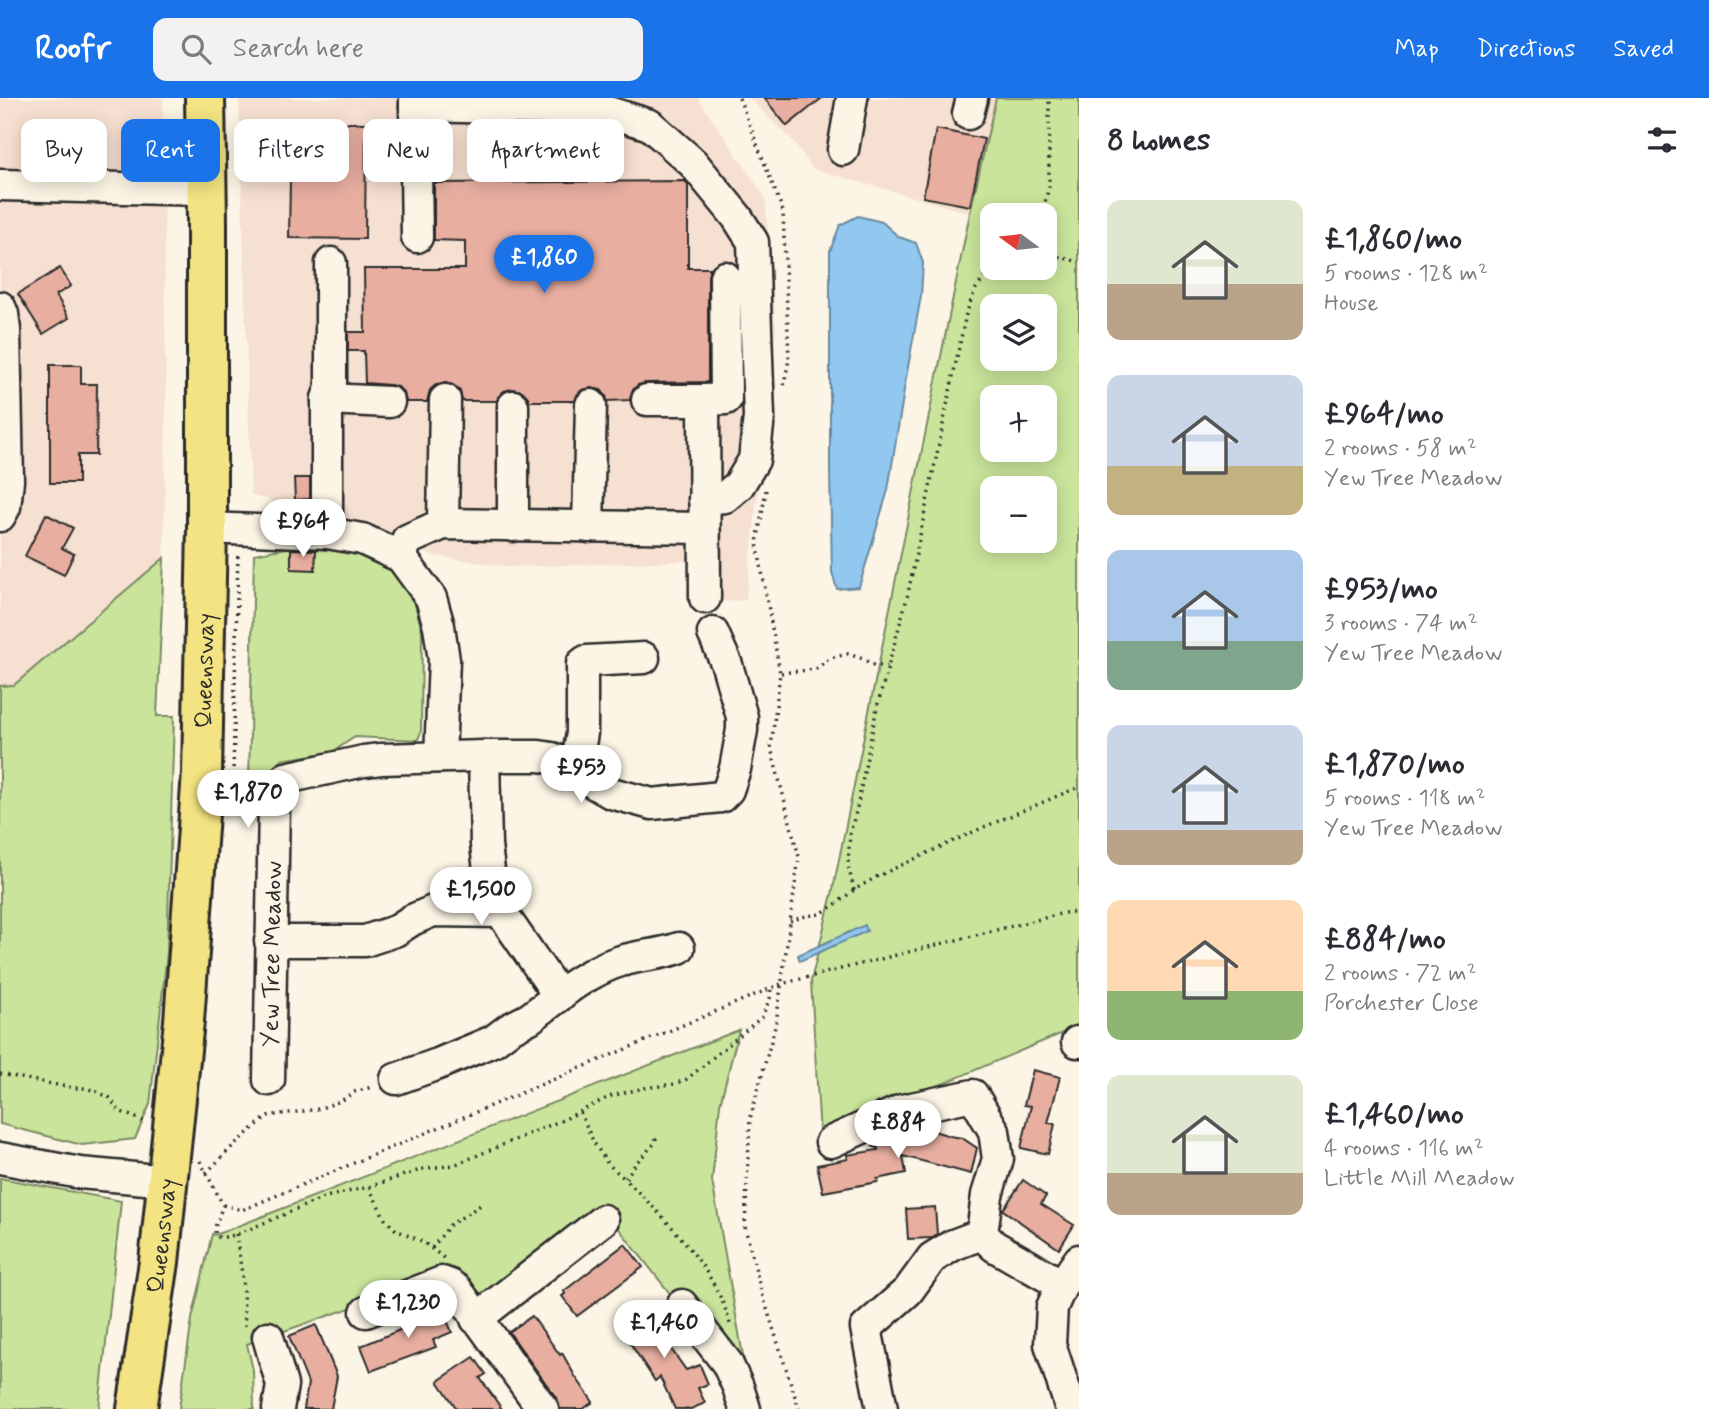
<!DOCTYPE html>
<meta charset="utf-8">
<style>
:root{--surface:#fff;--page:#f2f2f3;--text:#2b2b33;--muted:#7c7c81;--accent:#1a73e8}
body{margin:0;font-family:Mynerve,sans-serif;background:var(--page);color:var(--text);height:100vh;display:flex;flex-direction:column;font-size:26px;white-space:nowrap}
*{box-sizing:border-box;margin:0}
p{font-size:23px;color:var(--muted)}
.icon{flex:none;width:38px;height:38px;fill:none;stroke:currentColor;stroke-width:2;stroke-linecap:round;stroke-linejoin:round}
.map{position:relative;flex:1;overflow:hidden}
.details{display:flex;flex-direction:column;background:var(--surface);width:630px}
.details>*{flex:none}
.banner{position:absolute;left:21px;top:21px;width:665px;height:63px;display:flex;gap:14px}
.needle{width:46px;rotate:285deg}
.controls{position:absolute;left:980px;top:105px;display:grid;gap:14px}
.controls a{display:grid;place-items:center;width:77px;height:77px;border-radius:14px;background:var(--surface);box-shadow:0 4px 18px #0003;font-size:35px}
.price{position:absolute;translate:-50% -60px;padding:0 16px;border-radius:24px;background:#fff;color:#222;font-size:23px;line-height:46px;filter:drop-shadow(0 2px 4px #0008)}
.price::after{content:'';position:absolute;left:50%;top:42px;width:21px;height:16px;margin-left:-10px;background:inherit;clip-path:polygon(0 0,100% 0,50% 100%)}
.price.current{background:var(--accent);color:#fff}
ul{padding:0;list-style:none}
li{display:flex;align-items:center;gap:21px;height:175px;padding:0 28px}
li span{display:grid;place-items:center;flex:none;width:196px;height:140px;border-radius:14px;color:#555}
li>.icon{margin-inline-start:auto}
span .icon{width:84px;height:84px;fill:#fffc;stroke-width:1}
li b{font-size:30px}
h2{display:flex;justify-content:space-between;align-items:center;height:84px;padding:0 28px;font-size:30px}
.pill{padding:0 24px;border-radius:14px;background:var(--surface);box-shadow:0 4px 18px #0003;font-size:24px;line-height:63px}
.pill.current{background:var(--accent);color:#fff}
header{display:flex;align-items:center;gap:42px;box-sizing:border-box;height:98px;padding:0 35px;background:var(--accent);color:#fff}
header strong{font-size:33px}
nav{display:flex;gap:38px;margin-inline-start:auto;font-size:24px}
.search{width:490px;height:63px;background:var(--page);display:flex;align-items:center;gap:18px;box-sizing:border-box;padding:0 24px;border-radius:14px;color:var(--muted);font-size:26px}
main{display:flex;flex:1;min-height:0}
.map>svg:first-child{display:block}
.built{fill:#f6e0d1}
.green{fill:#cae59b;stroke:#7a8863;stroke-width:2;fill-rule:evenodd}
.water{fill:#92c8f0;stroke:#6989a1;stroke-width:2}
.building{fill:#e8afa1;stroke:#2b2b2b;stroke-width:2}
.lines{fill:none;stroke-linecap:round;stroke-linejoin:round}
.minor-casing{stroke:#2b2b2b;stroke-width:35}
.major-casing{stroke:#2b2b2b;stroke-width:44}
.path{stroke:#2b2b2b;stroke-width:3.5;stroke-dasharray:2 5;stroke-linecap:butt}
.minor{stroke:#fcf5e5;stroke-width:30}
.major{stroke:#f4e382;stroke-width:38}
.labels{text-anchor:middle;stroke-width:6;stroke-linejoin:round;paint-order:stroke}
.street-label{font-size:24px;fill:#2b2b2b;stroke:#fcf5e5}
</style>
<header>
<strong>Roofr</strong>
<div class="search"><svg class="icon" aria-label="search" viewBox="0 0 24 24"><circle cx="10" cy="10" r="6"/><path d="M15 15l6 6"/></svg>Search here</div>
<nav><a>Map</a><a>Directions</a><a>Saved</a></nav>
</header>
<main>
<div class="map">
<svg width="1079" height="1311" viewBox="0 0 1079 1311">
<rect width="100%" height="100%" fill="#fcf5e5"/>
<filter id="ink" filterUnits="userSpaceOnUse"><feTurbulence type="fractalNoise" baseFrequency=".0143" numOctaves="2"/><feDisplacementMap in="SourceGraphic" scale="14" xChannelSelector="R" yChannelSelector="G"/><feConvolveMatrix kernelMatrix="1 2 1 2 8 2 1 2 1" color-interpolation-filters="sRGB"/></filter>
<g filter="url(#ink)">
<g class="built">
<path d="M0,0h163l3,297 -2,163 -7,158 -157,4z"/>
<path d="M239,0h459l67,99 11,131 -30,272 -52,3 -7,-42 -179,6 -78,-12 -60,-33 -62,-10 -57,-17z"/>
<path d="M749,0h247l-26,115 -157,-44 -18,-26z"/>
</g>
<g class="green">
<path d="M996,0h83v928l-259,110 -9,-155 21,-87 138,-681zM992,117h53v53h-53zM992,208h53v53h-53zM992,299h53v53h-53zM992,390h53v53h-53z"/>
<path d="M291,449l25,1 58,6 35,28 13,49 -1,100 -3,9 -63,-3 -23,15 -51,8 -17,22 -15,-2 5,-226z"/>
<path d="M164,460l-7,158h17l-7,237 -17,151 -15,35 -53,6 -82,-21v-438l14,-1z"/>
<path d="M739,932l-19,74 -8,77 38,214 -134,-170 -132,70 -34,-22 -203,71 6,26 1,39h-75l13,-90 20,-85 3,1z"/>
<path d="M0,1080l121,23 -22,208h-99z"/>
</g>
<g class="water">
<path d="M858,118l24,6 17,15 17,6 7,20 -2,33 -15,82 -18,112 -29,97 -22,2 -5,-17 -2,-102v-219l10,-26z"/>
<path d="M865,827l2,6 -67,30 -2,-6z"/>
</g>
<g class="building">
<path d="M764,0h58l-35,28z"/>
<path d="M291,24l75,1 -1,116 -76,-1z"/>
<path d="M936,31l48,10 -14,67 -47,-9z"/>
<path d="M685,83l3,3v84h22l-2,9v105l-62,1 -8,2 -6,6 -2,9 -23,1 -1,-5 -5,-6 -10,-2 -9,2 -5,5 -2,6h-46l-1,-4 -6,-6 -10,-2 -8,2 -6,6 -1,4h-35l-2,-10 -7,-6 -8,-2 -8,1 -7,6 -3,12h-21l-2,-9 -6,-6 -8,-2 -25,-2 -1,-32h-16v-19h17l-1,-63h101v-28l-31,-1v-57z"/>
<path d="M60,170l11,18 -15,9 13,23 -26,16 -25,-40z"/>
<path d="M50,267h31v19h16l-1,71h-18v28h-28z"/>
<path d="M294,380h16v21l-15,1z"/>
<path d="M46,416l27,14 -11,20 12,6 -10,21 -39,-19z"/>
<path d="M291,451l25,1 -1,20 -24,-1z"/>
<path d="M1033,972l27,7 -12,46 7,1 -7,30 -27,-6 10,-42 -7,-1z"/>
<path d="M921,1029l29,9 12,2 15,10 -6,26 -68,-18 3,17 -29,6 1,3 -55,10 -6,-27 31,-6 -1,-4 31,-5v-2l-6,-2 45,-8z"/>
<path d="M1023,1082l23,16 -5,8 33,21 -15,24 -56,-39z"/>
<path d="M935,1109l2,27 -6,4 -23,1 -2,-30z"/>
<path d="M625,1146l18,23 -66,49 -15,-20 3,-2 -1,-3z"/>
<path d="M440,1206l12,28 -19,8 3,7 -65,24 -10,-25 46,-19 1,-3 20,-8 -2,-6z"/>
<path d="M647,1209l7,12 6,-4 12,19 -8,5 22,31 14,-5 8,19 -10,4 7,15 -14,6h-16l-15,-32 -5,4 -36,-55z"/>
<path d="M532,1218l28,39 2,-2 13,23 18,26 -10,7h-23l-3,-10 -48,-67z"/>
<path d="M316,1227l21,51 -6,33h-27l4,-26 -19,-47z"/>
<path d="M474,1259l12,17 -6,4 22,31h-45l-19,-28z"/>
</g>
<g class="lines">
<defs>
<g id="minor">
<path d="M415,0v8l187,4 48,15 43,38 44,54 16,25 6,175 -5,43 -15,25 -14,12 -21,2"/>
<path d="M415,8l2,131"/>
<path d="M968,16l4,-16"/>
<path d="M843,52l9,-52"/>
<path d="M0,87l207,5"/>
<path d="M0,209l3,7 2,16 3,151 -3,26 -5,9"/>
<path d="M327,301l62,3"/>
<path d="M647,302h57l1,198"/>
<path d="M704,302l22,-1 -1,-122"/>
<path d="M443,426l2,-124"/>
<path d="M513,428v-120"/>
<path d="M588,429l3,-122"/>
<path d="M207,430l120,5 35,6 39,18 30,41 8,28 5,34 -4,97"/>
<path d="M327,435v-134l4,-12v-124"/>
<path d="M401,459l6,-17 36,-16 261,4"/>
<path d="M484,658l2,89 6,51 9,16 58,84c14,-13 44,-30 62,-35 19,-6 39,-6 58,-13"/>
<path d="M570,670l9,-17 3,-18v-69l4,-3 58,-3"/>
<path d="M270,843h95l30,-10 17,-11 21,-9 68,1"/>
<path d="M1077,944h2"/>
<path d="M396,981l42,-15 55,-23 16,-12 21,-11 29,-22"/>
<path id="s1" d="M269,982l5,-276 1,-9 11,-17 78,-17 17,-2 103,-3h55l13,2 13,6 20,14 26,15 41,11 69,-7 7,-7 7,-21 7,-39v-13l-15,-52 -14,-32"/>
<path d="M831,1044l71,-32 71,-15 21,36 4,28 -11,36 -5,39"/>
<path d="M0,1060l80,15 87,8"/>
<path d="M682,1207l45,58 11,24 7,22"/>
<path d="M366,1214l76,-30 8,3 7,5 86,119"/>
<path d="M476,1221l127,-99"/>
<path d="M268,1239l14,48 -4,24"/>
<path d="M882,1311l-16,-81 42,-37 24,-33 21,-13 29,-11 12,12 68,39"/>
<path d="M1071,1311l-21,-65 2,-37 10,-22 17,-25"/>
</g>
<g id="major">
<path id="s2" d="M137,1311l22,-147 25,-241 18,-248 5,-245v-308l-2,-122"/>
</g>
</defs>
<use href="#minor" class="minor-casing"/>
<use href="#major" class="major-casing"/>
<g class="path">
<path d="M739,0l44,113 6,148 -5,27"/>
<path d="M1042,117l7,-29v-88"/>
<path d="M1045,155l34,9"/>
<path d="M766,392l-9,53 23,130 -9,75 28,109 -23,166 -26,96 -5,108 15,60 39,122"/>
<path d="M781,575l35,-4 14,-11 18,-4 15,5 10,6 14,2"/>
<path d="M233,677l5,-224"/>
<path d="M854,792l-6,-25 2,-32 7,-25 20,-101 30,-109 59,-284 9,-24 17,-23"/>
<path d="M790,823l16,-5 14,-2 16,-10 18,-14 24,-14 106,-49 95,-40"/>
<path d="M0,976l73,14h14l22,9 10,14 27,11"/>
<path d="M580,1014l14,31 14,21 17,15"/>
<path d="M656,1040l-1,5 -19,20 -11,16c40,39 91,90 105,145"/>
<path d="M200,1063l23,44 -8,22v8l5,3 15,-3 91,-38 43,-10 54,-18 31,-4 111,-46 46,-23 33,-8 31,-4 12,-5 75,-62 8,-19 1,-10"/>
<path d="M206,1075l32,-32 30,-25 50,-7 23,-8 13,-9 18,-5"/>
<path d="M369,1089l16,32 11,11 27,12 21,16"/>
<path d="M223,1107l19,5 539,-226 283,-71 15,-1"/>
<path d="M236,1136l6,40 3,52"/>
<path d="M432,1150l18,-23 32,-21"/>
</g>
<use href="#minor" class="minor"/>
<use href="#major" class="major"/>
</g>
</g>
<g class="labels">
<g class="street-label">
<text dy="8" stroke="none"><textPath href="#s2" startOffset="742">Queensway</textPath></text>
<text dy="8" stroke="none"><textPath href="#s1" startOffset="126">Yew Tree Meadow</textPath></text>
<text dy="8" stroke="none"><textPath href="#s2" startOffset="175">Queensway</textPath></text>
</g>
</g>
</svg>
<div class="controls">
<a><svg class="needle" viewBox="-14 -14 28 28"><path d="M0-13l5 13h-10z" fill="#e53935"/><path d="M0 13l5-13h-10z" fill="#7c7c81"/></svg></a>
<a><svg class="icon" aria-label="layers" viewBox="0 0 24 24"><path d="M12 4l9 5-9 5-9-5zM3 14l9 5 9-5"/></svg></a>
<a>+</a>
<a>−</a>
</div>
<b class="price current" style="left:544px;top:197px">£1,860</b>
<b class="price" style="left:303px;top:461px">£964</b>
<b class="price" style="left:581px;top:707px">£953</b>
<b class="price" style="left:248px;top:732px">£1,870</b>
<b class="price" style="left:481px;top:829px">£1,500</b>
<b class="price" style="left:898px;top:1062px">£884</b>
<b class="price" style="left:408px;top:1242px">£1,230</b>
<b class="price" style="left:664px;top:1262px">£1,460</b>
<div class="banner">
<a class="pill">Buy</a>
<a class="pill current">Rent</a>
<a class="pill">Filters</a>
<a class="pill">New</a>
<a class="pill">Apartment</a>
</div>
</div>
<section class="details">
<h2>8 homes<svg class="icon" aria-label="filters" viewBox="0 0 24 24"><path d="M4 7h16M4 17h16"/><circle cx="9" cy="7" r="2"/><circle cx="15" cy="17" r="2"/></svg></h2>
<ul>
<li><span style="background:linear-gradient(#dfe7d0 60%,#b9a48a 0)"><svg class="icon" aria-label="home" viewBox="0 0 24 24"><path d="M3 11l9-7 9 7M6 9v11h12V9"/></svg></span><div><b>£1,860/mo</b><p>5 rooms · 128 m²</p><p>House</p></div></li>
<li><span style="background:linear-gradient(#c9d6e8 65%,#c2b280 0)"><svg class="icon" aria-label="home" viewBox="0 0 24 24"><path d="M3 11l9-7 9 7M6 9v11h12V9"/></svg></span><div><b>£964/mo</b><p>2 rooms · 58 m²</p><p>Yew Tree Meadow</p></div></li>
<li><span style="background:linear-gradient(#a9c7e8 65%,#7fa58c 0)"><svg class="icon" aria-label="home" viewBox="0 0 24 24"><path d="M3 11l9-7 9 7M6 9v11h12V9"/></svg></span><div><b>£953/mo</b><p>3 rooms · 74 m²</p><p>Yew Tree Meadow</p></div></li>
<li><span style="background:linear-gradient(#c9d6e8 75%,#b9a48a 0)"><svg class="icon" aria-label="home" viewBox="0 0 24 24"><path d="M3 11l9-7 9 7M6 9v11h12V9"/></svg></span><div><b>£1,870/mo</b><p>5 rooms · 118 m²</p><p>Yew Tree Meadow</p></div></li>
<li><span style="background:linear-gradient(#ffd9b3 65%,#8fb573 0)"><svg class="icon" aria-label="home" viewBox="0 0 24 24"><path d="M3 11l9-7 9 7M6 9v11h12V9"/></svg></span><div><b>£884/mo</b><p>2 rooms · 72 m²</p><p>Porchester Close</p></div></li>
<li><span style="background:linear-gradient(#dfe7d0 70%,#b9a48a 0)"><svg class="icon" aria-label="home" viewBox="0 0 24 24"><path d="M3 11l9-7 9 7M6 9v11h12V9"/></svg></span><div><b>£1,460/mo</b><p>4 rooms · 116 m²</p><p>Little Mill Meadow</p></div></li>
</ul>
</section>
</main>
